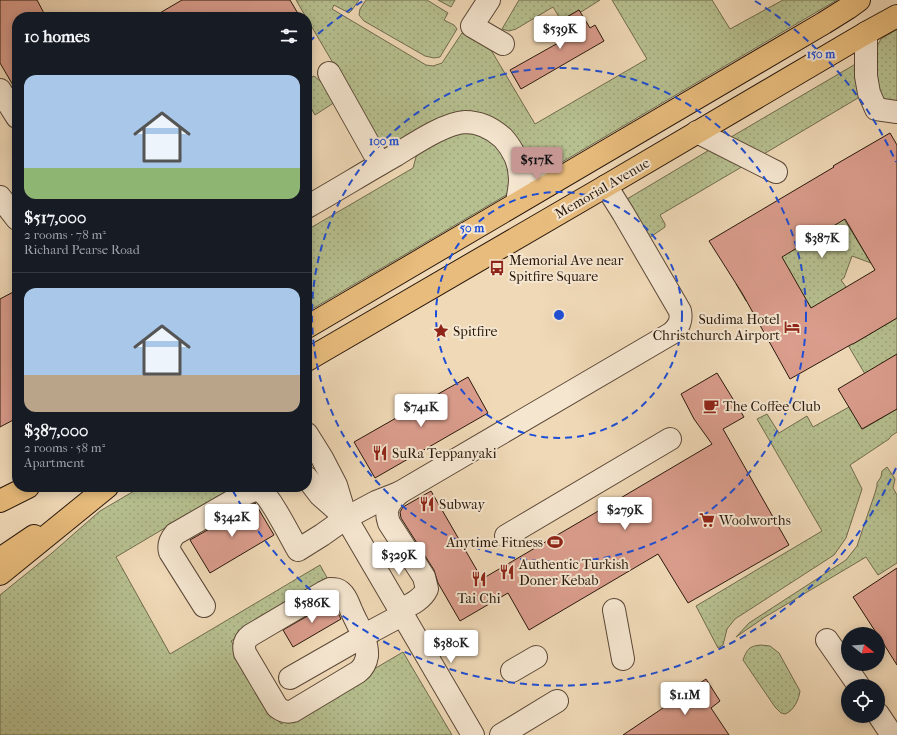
<!DOCTYPE html>
<meta charset="utf-8">
<style>
:root{--surface:#171b24;--page:#20242c;--text:#f1f3f6;--muted:#9ea1a6;--line:#363941;--accent:#c59692}
body{margin:0;font-family:"IM FELL French Canon",serif;background:var(--page);color:var(--text);height:100vh;display:flex;flex-direction:column;font-size:15px;white-space:nowrap}
*{box-sizing:border-box;margin:0}
p{font-size:13px;color:var(--muted)}
.icon{flex:none;width:22px;height:22px;fill:none;stroke:currentColor;stroke-width:2;stroke-linecap:round;stroke-linejoin:round}
.map{position:relative;flex:1;overflow:hidden}
.side{position:absolute;left:12px;top:12px;width:300px;height:480px;display:flex;flex-direction:column;background:var(--surface);border-radius:16px;box-shadow:0 2px 10px #0003}
.side>*{flex:none}
.needle{width:26px;rotate:107deg}
.buttons{position:absolute;left:841px;top:627px;display:grid;gap:8px}
.buttons a{display:grid;place-items:center;width:44px;height:44px;border-radius:50%;background:var(--surface);box-shadow:0 2px 10px #0003;font-size:20px}
.price{position:absolute;translate:-50% -34px;padding:0 9px;border-radius:4px;background:#fff;color:#222;font-size:13px;line-height:26px;filter:drop-shadow(0 1px 2px #0008)}
.price::after{content:'';position:absolute;left:50%;top:24px;width:12px;height:9px;margin-left:-6px;background:inherit;clip-path:polygon(0 0,100% 0,50% 100%)}
.price.selected{background:var(--accent);color:#111}
ul{padding:0;list-style:none}
li{display:grid;align-content:center;gap:8px;height:212px;padding:0 12px}
li+li{border-top:1px solid var(--line)}
li span{display:grid;place-items:center;height:124px;border-radius:12px;color:#555}
li>.icon{margin-inline-start:auto}
span .icon{width:72px;height:72px;fill:#fffc;stroke-width:1}
li b{font-size:17px}
h2{display:flex;justify-content:space-between;align-items:center;height:48px;padding:0 12px;font-size:17px}
.map>svg:first-child{display:block}
.grass{fill:url(#grass-dots);stroke:#706c4e}
.building{fill:#db9d8d;stroke:#29180c;fill-rule:evenodd}
.lines{fill:none;stroke-linecap:round;stroke-linejoin:round}
.minor-casing{stroke:#5b4837;stroke-width:24}
.major-casing{stroke:#29180c;stroke-width:24}
.highway-casing{stroke:#29180c;stroke-width:24}
.minor{stroke:#f5e6d0;stroke-width:22}
.major{stroke:#e8bc7c;stroke-width:22}
.highway{stroke:#e8bc7c;stroke-width:22}
.ring{fill:none;stroke:#1d4ed8;stroke-width:2;stroke-dasharray:7 5}
.labels{text-anchor:middle;stroke-width:4;stroke-linejoin:round;paint-order:stroke}
.street-label{font-size:14px;fill:#29180c;stroke:#f5e6d0}
.poi-label{font-size:14px;fill:#29180c;stroke:#f5e6d0;text-anchor:start}
.centre{fill:#1d4ed8;stroke:#f5e6d0;stroke-width:2}
.ring-label{font-size:12px;text-anchor:middle;font-weight:bold;fill:#1d4ed8;stroke:#f5e6d0;stroke-width:4;stroke-linejoin:round;paint-order:stroke}
</style>
<div class="map">
<svg width="897" height="735" viewBox="0 0 897 735">
<defs>
<pattern id="grass-dots" width="8" height="8" patternUnits="userSpaceOnUse"><rect width="8" height="8" fill="#b7c090"/><path d="M2 2h.1M6 6h.1" fill="none" stroke="#9da47b" stroke-width="1.8" stroke-linecap="round"/></pattern>
</defs>
<rect width="100%" height="100%" fill="#f0d9b7"/>
<filter id="stains"><feTurbulence type="fractalNoise" baseFrequency=".005" numOctaves="4"/><feColorMatrix values="0 0 0 0 .2 0 0 0 0 .09 0 0 0 0 .02 0 0 0 .5 -.17"/></filter>
<radialGradient id="worn" r=".72"><stop offset=".6" stop-color="#630" stop-opacity="0"/><stop offset="1" stop-color="#630" stop-opacity=".3"/></radialGradient>
<g class="grass">
<path d="M296,0h63l-7,10 -3,3 -15,-8 -2,4 94,56 7,1 9,-3 20,-30 29,17 44,74 112,-65 -35,-59h100l18,29 53,-29h54l-280,165 -6,3 -15,-2 -38,-44 -114,28z"/>
<path d="M366,0h61l21,13 -4,7 10,5 3,4 -17,28 -6,1 -9,-2 -61,-35 -5,-6 1,-6z"/>
<path d="M438,0h17l-4,7z"/>
<path d="M519,0h81l-19,12 -2,-2 -18,10 -8,-13 -37,22 -7,2 -7,-2z"/>
<path d="M897,29v73c-9,-1 -16,-4 -21,-11v-43l5,-9z"/>
<path d="M859,62l4,33 -101,60 -31,-18z"/>
<path d="M314,76l14,12 7,14 -20,13 -8,-14v-21z"/>
<path d="M469,131l23,9 19,27 -3,27 -201,118v-82l106,-62 3,-11 2,-3 32,-19z"/>
<path d="M711,149l34,16 -85,50 5,9v3l-16,11 -22,-39z"/>
<path d="M844,219l27,44 -19,-7 -8,22 -3,2 5,7 -9,30 -80,-22 -11,6 -10,-17z"/>
<path d="M897,318v37l-32,19 -23,-39 11,9z"/>
<path d="M849,407l14,22 34,-20v23l-6,4 -2,3 -39,26 12,24 -16,49 -12,17 -99,64 -8,10 -4,16 -5,3 -22,-42 126,-75 -65,-112 10,-5 12,19 28,-17 6,11z"/>
<path d="M887,467l8,12 -2,9 4,7v68l-19,12 -12,-18 -101,60 -29,20 13,-14 97,-63 11,-14 18,-53 2,-7v-3l4,-6 1,-6z"/>
<path d="M141,487h93l-118,70 54,97 150,-89 10,18 -99,58 50,83 122,-72 49,83h-452v-140l52,-42 48,-42z"/>
<path d="M761,645l9,1 9,7 21,38c-1,8 -6,20 -15,23l-4,-1 -6,-6 -32,-47c4,-11 6,-14 18,-15z"/>
</g>
<g class="building">
<path d="M0,0h37l9,17h-29v75l-17,-29z"/>
<path d="M182,0h108l10,17h-147z"/>
<path d="M579,10l11,18 5,-3 9,16 -83,48 -11,-19 57,-32 -9,-16z"/>
<path d="M890,133l7,12v173l-44,26h-1l-62,35 -48,-86 -33,-52 125,-74 -1,-1zM845,219l30,51 -64,38 -29,-51z"/>
<path d="M17,290v128l-17,9v-128z"/>
<path d="M897,354v55l-35,20 -24,-40z"/>
<path d="M717,373l27,44 -21,12 66,116 -101,58 -30,-49 -129,76 -21,-37 -48,28 -22,-38 -4,-13 -33,-52 -1,-6 3,-5 28,-16 51,88 142,-83 88,-52 -18,-25 -13,-25z"/>
<path d="M468,377l20,36 -113,65 -21,-36z"/>
<path d="M255,503l19,32 -64,38 -20,-33z"/>
<path d="M897,568v97l-19,-30v-1h-1l-24,-37z"/>
<path d="M333,602l8,17 -48,28 -10,-17 47,-27z"/>
<path d="M706,679l14,22 -9,7 18,27h-106z"/>
</g>
<g class="lines">
<defs>
<g id="minor">
<path d="M489,0l-17,26 31,18"/>
<path d="M866,33v43l3,17 7,16 21,3"/>
<path d="M329,73l51,91"/>
<path d="M0,90l17,27"/>
<path d="M697,132l79,40"/>
<path d="M517,159l14,11 10,5 17,3"/>
<path d="M0,197l17,22"/>
<path d="M307,207c30,-17 59,-35 89,-52 18,-11 49,-32 69,-33 15,0 27,6 38,16 10,11 17,26 17,41 0,8 -2,16 -3,24"/>
<path d="M307,434l15,24 14,27 10,33 127,217"/>
<path d="M307,478l13,17 26,23"/>
<path d="M399,493c-10,10 -15,15 -10,30l35,54 3,12c-5,11 -17,16 -27,21"/>
<path d="M506,536l164,-97"/>
<path d="M330,589c5,0 8,0 12,4 5,4 7,13 10,19 6,14 16,28 15,44 -1,7 -4,12 -9,16l-65,39c-7,2 -11,0 -16,-4l-32,-54c-2,-8 -1,-13 6,-18l73,-43z"/>
<path d="M204,606l-34,-54c-2,-7 0,-12 5,-18l66,-38c7,-3 13,-8 21,-4 9,6 29,46 36,58l24,-15 24,-17 30,-16 23,-9 273,-160c7,-7 10,-12 8,-22l-57,-98 -17,-27"/>
<path d="M614,610l9,49"/>
<path d="M827,640l32,46"/>
<path d="M512,671l24,-14"/>
<path d="M290,678l84,-48 28,-15"/>
<path d="M878,714l14,21"/>
<path d="M501,735l56,-34"/>
</g>
<g id="major">
<path d="M307,327l517,-304 24,-15 11,-8"/>
<path d="M307,360l299,-174 260,-153 31,-17"/>
<path d="M0,501l28,-14"/>
<path d="M0,559l34,-23"/>
</g>
<path id="highway" d="M0,574l107,-87"/>
</defs>
<use href="#minor" class="minor-casing"/>
<use href="#major" class="major-casing"/>
<use href="#highway" class="highway-casing"/>
<use href="#minor" class="minor"/>
<use href="#major" class="major"/>
<use href="#highway" class="highway"/>
</g>
<g class="ring">
<circle cx="559" cy="315" r="123"/>
<circle cx="559" cy="315" r="247"/>
<path d="M896 468A370 370 0 0 1 232 489M309 42A370 370 0 0 1 363 1M755 1A370 370 0 0 1 896 162"/>
</g>
<defs>
<symbol id="bus-bare" viewBox="-9 -9 18 18"><path d="M-5-6H5V4H4V6H2V4H-2V6H-4V4H-5ZM-3.5-4V0h7V-4ZM-3.5 1.2v1.5H-2V1.2ZM2 1.2v1.5H3.5V1.2Z" fill="#8f2418" stroke="#f5e6d0" stroke-width="2.5" paint-order="stroke"/></symbol>
<symbol id="hotel-bare" viewBox="-9 -9 18 18"><path d="M-6-4.5h1.5V1H6V5H4.5V3h-9V5H-6ZM-4 0a1.8 1.8 0 1 1 3.6 0ZM.5 0V-2.5h3Q6-2.5 6 0Z" fill="#8f2418" stroke="#f5e6d0" stroke-width="2.5" paint-order="stroke"/></symbol>
<symbol id="sight-bare" viewBox="-9 -9 18 18"><path d="M0-6L1.8-2.2L6-1.7L2.9 1.2L3.7 5.4L0 3.3L-3.7 5.4L-2.9 1.2L-6-1.7L-1.8-2.2Z" fill="#8f2418" stroke="#f5e6d0" stroke-width="2.5" paint-order="stroke"/></symbol>
<symbol id="cafe-bare" viewBox="-9 -9 18 18"><path d="M-5.5-4.5H6V0H3Q3 3.5 0 3.5H-2.5Q-5.5 3.5-5.5 0ZM3-3.2v2h1.7v-2ZM-6 4.5H4V6H-6Z" fill="#8f2418" stroke="#f5e6d0" stroke-width="2.5" paint-order="stroke"/></symbol>
<symbol id="restaurant-bare" viewBox="-9 -9 18 18"><path d="M-5-6h1v4h1v-4h1v4h1v-4h1v5L-1.5 .5V6h-2V.5L-5-1ZM5-6V6H3V1.5H1.5Q1.5-4 5-6Z" fill="#8f2418" stroke="#f5e6d0" stroke-width="2.5" paint-order="stroke"/></symbol>
<symbol id="supermarket-bare" viewBox="-9 -9 18 18"><path d="M-6-5.5h2.5l.6 2H6L4.5 2H-2.5L-4.4-4H-6ZM-1.5 3.2a1.3 1.3 0 1 0 .1 0ZM3 3.2a1.3 1.3 0 1 0 .1 0Z" fill="#8f2418" stroke="#f5e6d0" stroke-width="2.5" paint-order="stroke"/></symbol>
<symbol id="stadium-bare" viewBox="-9 -9 18 18"><path d="M0-5a6.5 5 0 1 0 0 10a6.5 5 0 1 0 0-10ZM-3.5-1.8h7v3.6h-7Z" fill="#8f2418" stroke="#f5e6d0" stroke-width="2.5" paint-order="stroke"/></symbol>
</defs>
<g fill-rule="evenodd">
<use href="#bus-bare" x="486" y="257" width="22" height="22"/>
<use href="#hotel-bare" x="781" y="316" width="22" height="22"/>
<use href="#sight-bare" x="430" y="320" width="22" height="22"/>
<use href="#cafe-bare" x="700" y="395" width="22" height="22"/>
<use href="#restaurant-bare" x="369" y="442" width="22" height="22"/>
<use href="#restaurant-bare" x="416" y="493" width="22" height="22"/>
<use href="#supermarket-bare" x="696" y="509" width="22" height="22"/>
<use href="#stadium-bare" x="544" y="531" width="22" height="22"/>
<use href="#restaurant-bare" x="496" y="561" width="22" height="22"/>
<use href="#restaurant-bare" x="468" y="568" width="22" height="22"/>
</g>
<g class="labels">
<g class="street-label">
<text transform="translate(602 188) rotate(-30)" y="5">Memorial Avenue</text>
</g>
<g class="poi-label">
<text x="509" y="265">Memorial Ave near<tspan x="509" dy="16">Spitfire Square</tspan></text>
<text x="780" y="324" text-anchor="end">Sudima Hotel<tspan x="780" dy="16">Christchurch Airport</tspan></text>
<text x="453" y="336">Spitfire</text>
<text x="723" y="411">The Coffee Club</text>
<text x="392" y="458">SuRa Teppanyaki</text>
<text x="439" y="509">Subway</text>
<text x="719" y="525">Woolworths</text>
<text x="543" y="547" text-anchor="end">Anytime Fitness</text>
<text x="519" y="569">Authentic Turkish<tspan x="519" dy="16">Doner Kebab</tspan></text>
<text x="479" y="603" text-anchor="middle">Tai Chi</text>
</g>
</g>
<circle cx="559" cy="315" r="6" class="centre"/>
<g class="ring-label">
<text x="821" y="58">150 m</text>
<text x="384" y="145">100 m</text>
<text x="472" y="232">50 m</text>
</g>
<rect width="100%" height="100%" filter="url(#stains)"/>
<rect width="100%" height="100%" fill="url(#worn)"/>
</svg>
<div class="buttons">
<a><svg class="needle" viewBox="-14 -14 28 28"><path d="M0-13l5 13h-10z" fill="#e53935"/><path d="M0 13l5-13h-10z" fill="#9ea1a6"/></svg></a>
<a><svg class="icon" aria-label="locate" viewBox="0 0 24 24"><circle cx="12" cy="12" r="6"/><path d="M12 2v4M12 18v4M2 12h4M18 12h4"/></svg></a>
</div>
<b class="price" style="left:560px;top:50px">$539K</b>
<b class="price selected" style="left:537px;top:181px">$517K</b>
<b class="price" style="left:822px;top:259px">$387K</b>
<b class="price" style="left:421px;top:428px">$741K</b>
<b class="price" style="left:625px;top:531px">$279K</b>
<b class="price" style="left:232px;top:538px">$342K</b>
<b class="price" style="left:399px;top:576px">$329K</b>
<b class="price" style="left:312px;top:624px">$586K</b>
<b class="price" style="left:451px;top:664px">$380K</b>
<b class="price" style="left:685px;top:716px">$1.1M</b>
<section class="side">
<h2>10 homes<svg class="icon" aria-label="filters" viewBox="0 0 24 24"><path d="M4 7h16M4 17h16"/><circle cx="9" cy="7" r="2"/><circle cx="15" cy="17" r="2"/></svg></h2>
<ul>
<li><span style="background:linear-gradient(#a9c7e8 75%,#8fb573 0)"><svg class="icon" aria-label="home" viewBox="0 0 24 24"><path d="M3 11l9-7 9 7M6 9v11h12V9"/></svg></span><div><b>$517,000</b><p>2 rooms · 78 m²</p><p>Richard Pearse Road</p></div></li>
<li><span style="background:linear-gradient(#a9c7e8 70%,#b9a48a 0)"><svg class="icon" aria-label="home" viewBox="0 0 24 24"><path d="M3 11l9-7 9 7M6 9v11h12V9"/></svg></span><div><b>$387,000</b><p>2 rooms · 58 m²</p><p>Apartment</p></div></li>
</ul>
</section>
</div>
